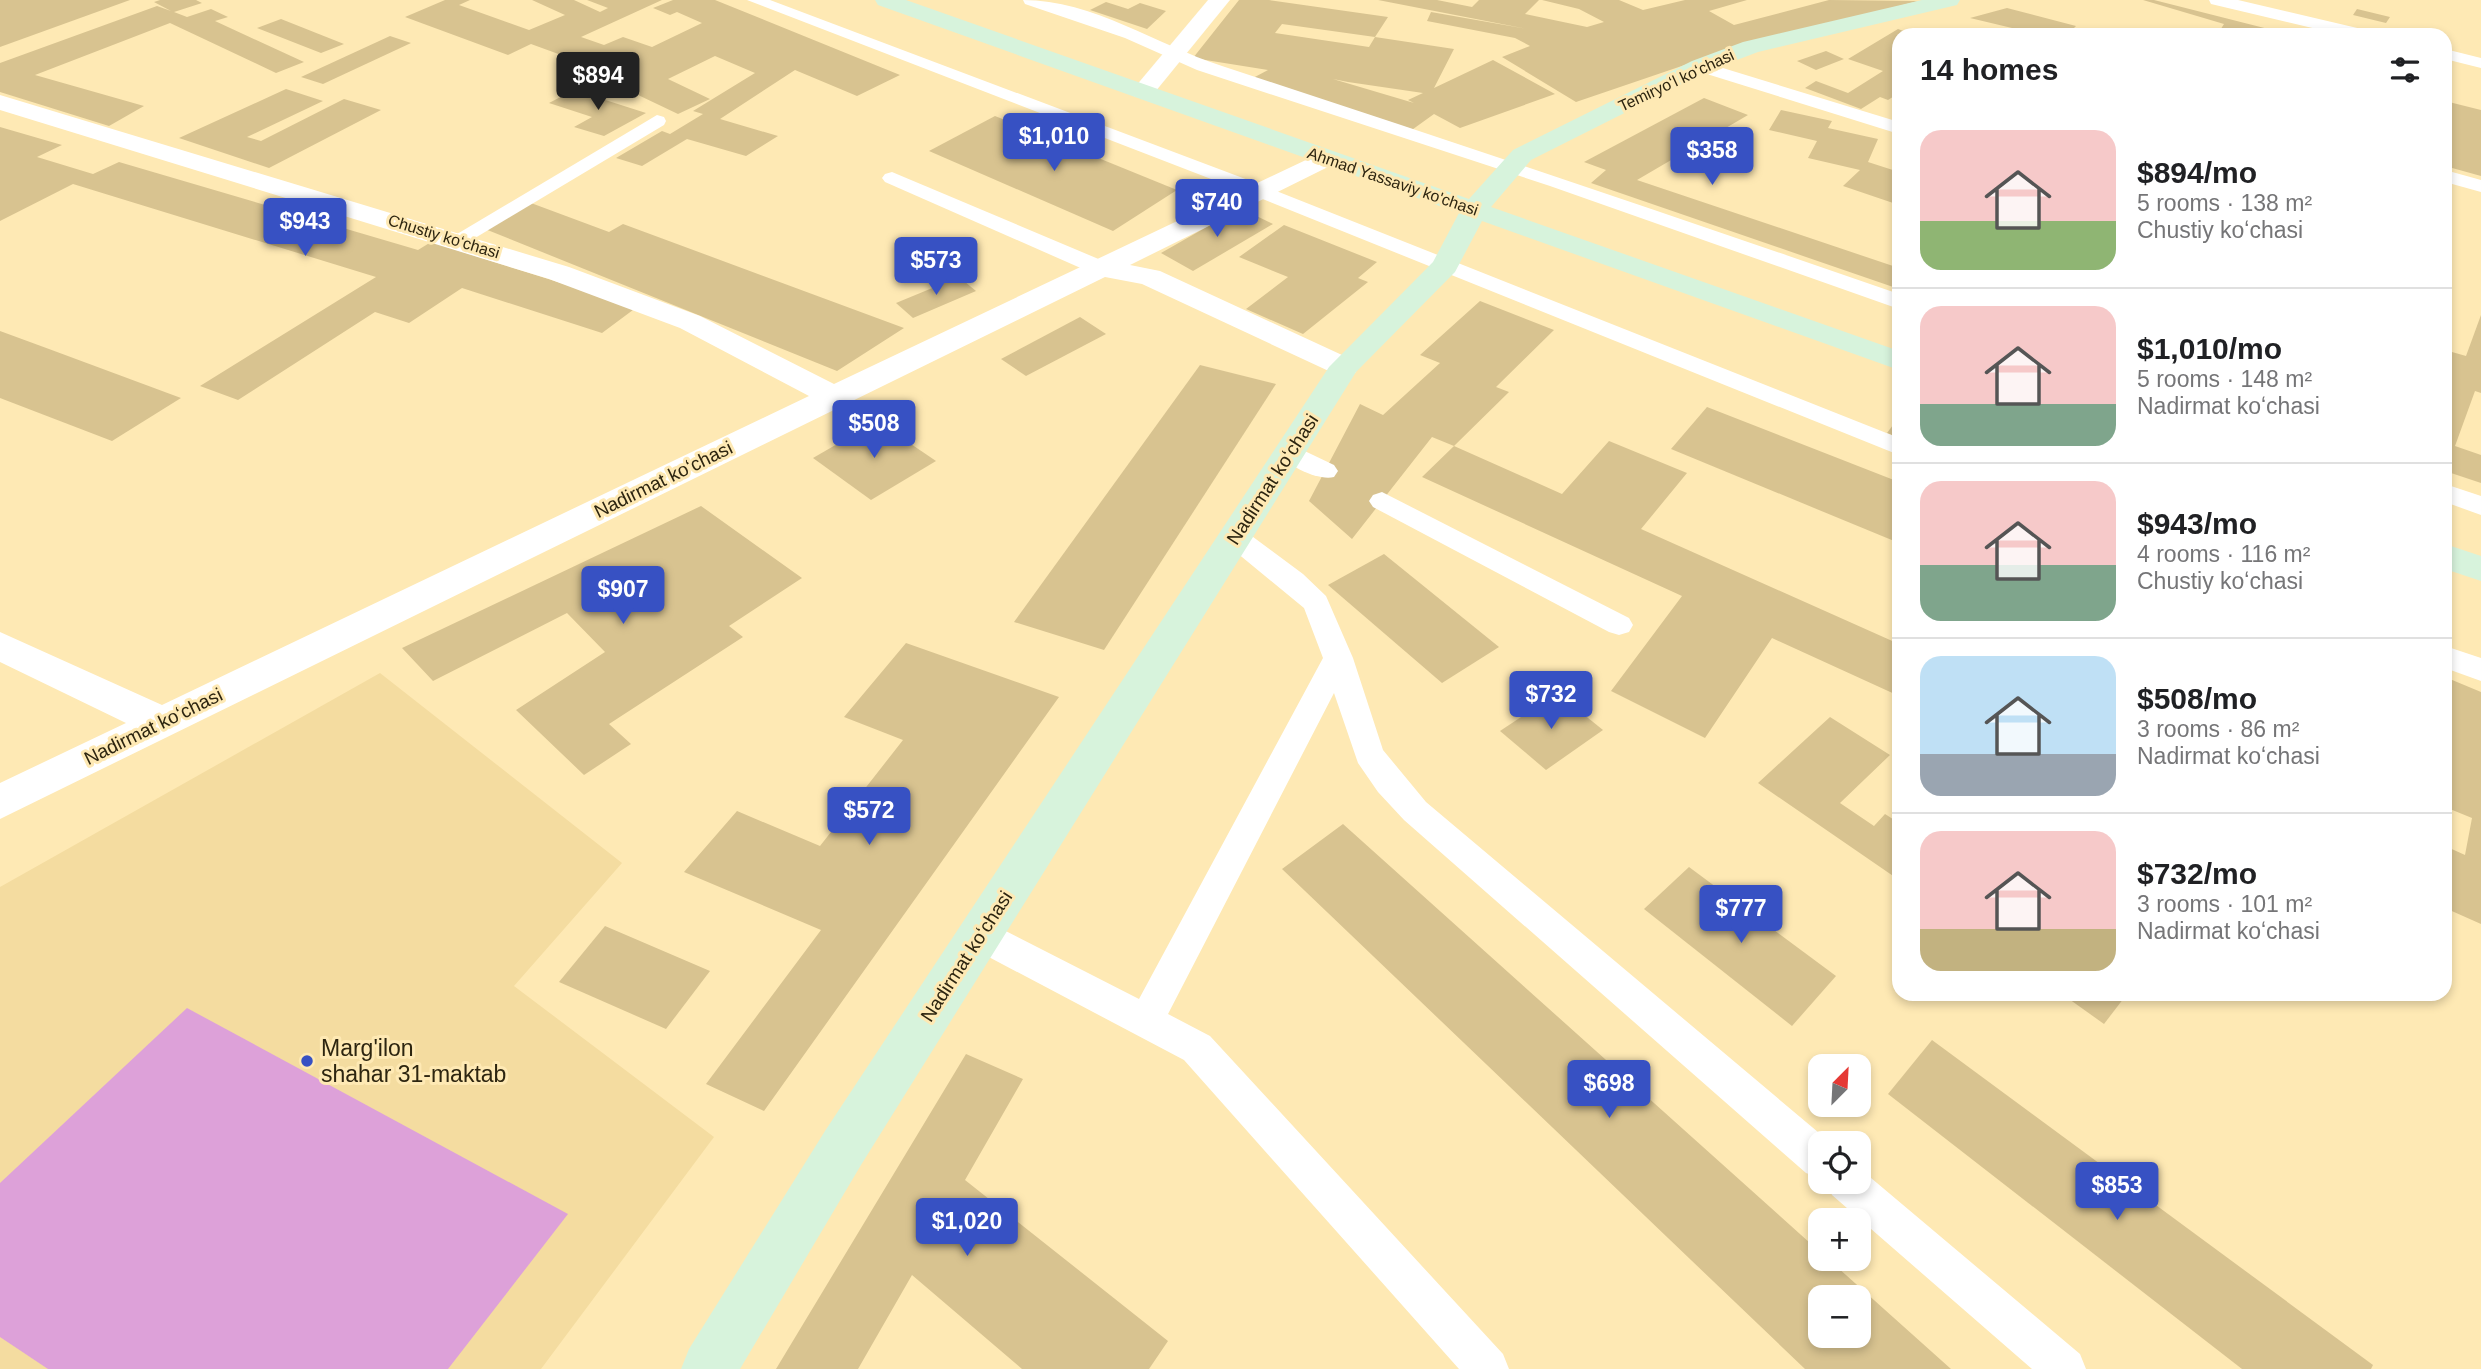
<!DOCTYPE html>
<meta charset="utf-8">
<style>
:root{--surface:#fff;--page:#f2f2f2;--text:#202124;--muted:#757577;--line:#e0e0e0;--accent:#3751c3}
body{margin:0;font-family:Arial,sans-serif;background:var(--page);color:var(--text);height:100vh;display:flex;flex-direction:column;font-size:26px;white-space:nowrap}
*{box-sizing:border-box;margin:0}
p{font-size:23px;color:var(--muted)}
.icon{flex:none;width:38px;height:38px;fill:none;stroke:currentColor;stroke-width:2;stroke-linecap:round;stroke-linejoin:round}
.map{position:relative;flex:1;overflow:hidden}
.details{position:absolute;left:1892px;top:28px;width:560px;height:973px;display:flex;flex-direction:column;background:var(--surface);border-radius:21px;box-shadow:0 4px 10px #0003}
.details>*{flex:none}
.needle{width:46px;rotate:24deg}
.buttons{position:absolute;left:1808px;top:1054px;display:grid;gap:14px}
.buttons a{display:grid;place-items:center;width:63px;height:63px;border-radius:14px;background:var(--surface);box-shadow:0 4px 10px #0003;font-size:35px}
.price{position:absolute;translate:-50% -60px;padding:0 16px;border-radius:7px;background:var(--accent);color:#fff;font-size:23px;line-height:46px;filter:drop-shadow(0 2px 4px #0008)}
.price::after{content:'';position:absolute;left:50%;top:42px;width:21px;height:16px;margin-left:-10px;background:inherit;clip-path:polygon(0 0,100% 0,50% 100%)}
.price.selected{background:#222;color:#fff}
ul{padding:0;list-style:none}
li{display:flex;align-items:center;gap:21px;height:175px;padding:0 28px}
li+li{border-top:2px solid var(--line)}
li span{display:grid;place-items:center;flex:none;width:196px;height:140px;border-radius:21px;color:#555}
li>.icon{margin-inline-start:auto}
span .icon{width:84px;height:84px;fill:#fffc;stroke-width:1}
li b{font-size:30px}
h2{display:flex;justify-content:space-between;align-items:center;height:84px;padding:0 28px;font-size:30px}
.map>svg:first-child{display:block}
.built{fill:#f4dca0}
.green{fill:#dda1d9}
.building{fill:#d8c390;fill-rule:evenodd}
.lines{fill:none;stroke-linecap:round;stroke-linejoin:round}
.lane{fill:#fff;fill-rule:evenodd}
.street{fill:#fff;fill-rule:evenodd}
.secondary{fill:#d7f3dc;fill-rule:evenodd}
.poi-dot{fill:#3751c3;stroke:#fee9b4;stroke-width:2.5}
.labels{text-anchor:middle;stroke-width:6;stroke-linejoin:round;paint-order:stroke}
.far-street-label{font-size:16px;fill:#2d2510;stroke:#fee9b4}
.street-label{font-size:19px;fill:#2d2510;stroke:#fee9b4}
.near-poi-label{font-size:23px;fill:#2d2510;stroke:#fee9b4;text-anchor:start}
</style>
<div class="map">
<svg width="2481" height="1369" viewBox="0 0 2481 1369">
<rect width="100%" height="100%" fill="#fee9b4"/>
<path class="built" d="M380,673l242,190 -108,123 200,151 -173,232h-541v-482z"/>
<path class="green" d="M187,1008l381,206 -120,155h-400l-48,-32v-154z"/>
<g class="building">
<path d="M0,0h130l-130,47z"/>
<path d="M160,0h36l6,3 -28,9 13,5 24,-8 17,8 -13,4 89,41 -28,11 -106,-50 -135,52 109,31 -35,20 -109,-34v-29l157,-57 14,5 -17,-9z"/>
<path d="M445,0h25l-11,5 70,25 36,-15 -33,-15h42l26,12 8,-4 -21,-8h75l-81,37 23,8 19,-8 29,10 50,-24 -25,-11 -7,3 -17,-7 20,-8h42l185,75 -43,21 -62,-26 -75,49 58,17 -32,20 -59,-17 -45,27 -26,-8 46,-27 8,3 33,-20 -10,-3 62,-38 -40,-17 -47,23 42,20 -32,15 -63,-30 12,-5 -96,-35 -23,11 -103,-38z"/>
<path d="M1239,0h30l119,17 -13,20 -93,-13 -7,9 94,14 6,-10 79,12 -20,39 59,-28 62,34 -95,34 -26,-14 -25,18 -156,-54 15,-8 -75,-12zM1333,79l15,3 75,11 -15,7 6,3z"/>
<path d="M1378,0h59l35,7 7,-7h60l-14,14 62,13 17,-5 -25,-13 -37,-9h77l24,10 42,-10h62l-38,11 25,14 95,-25 89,1 -201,53 -141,48 -74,-45 28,-11 -15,-8 -88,-17 4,-9 96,17z"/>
<path d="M2143,0h11l138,35h-75l7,-11z"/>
<path d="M1106,2l22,7 12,-6 26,8 -19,18 -57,-19z"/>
<path d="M2007,8l69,18 -2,2 22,7h-91l7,-7 -42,-10z"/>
<path d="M2357,9l33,8 -4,6 -33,-8z"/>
<path d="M281,19l63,25 -23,9 -64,-25z"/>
<path d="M1898,29l16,6h-15v58l-11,7 -8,-3 -19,12 -56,-21 11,-7 32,12 35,-22 -35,-12z"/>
<path d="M390,36l21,7 -88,41 -22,-7z"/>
<path d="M1826,51l18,8 -28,11 -19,-9z"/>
<path d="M286,89l37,12 -76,36 14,4 83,-42 37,11 -112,58 -90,-30z"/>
<path d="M574,90l72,23 -42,23 -30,-9 18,-10 -43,-14z"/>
<path d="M1704,98l44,17 -111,65 262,88v21l-308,-106 15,-13 -22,-8z"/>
<path d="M2445,101l36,9v66l-36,-10z"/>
<path d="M1781,110l51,11 -4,7 50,11 -10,23 31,10v33l-56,-19 17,-16 -52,-12 9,-17 -48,-11z"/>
<path d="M995,116l182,74 -64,41 -184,-80z"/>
<path d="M0,127l62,18 -25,12 56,17 26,-12 299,88 13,-8 206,65 -35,26 -140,-45 -53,35 -34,-11 -137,88 -38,-14 176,-109 -303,-93 -73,37z"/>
<path d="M531,203l78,29 14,-8 281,104 -67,43 -352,-142z"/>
<path d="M1240,208l33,16 -80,47 -32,-18z"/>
<path d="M1284,225l93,37 -19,16 10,4 -65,52 -57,-25 42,-32 -49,-20z"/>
<path d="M959,277l17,14 -63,27 -17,-15z"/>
<path d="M1480,301l74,29 -58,57 13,5 -55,54 108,48 47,-53 78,32 -46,56 258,115v52l-127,-58 -67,100 -94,-47 71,-95 -260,-119 32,-31 -22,-9 -80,102 -43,-38 51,-97 23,11 57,-52 -20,-8z"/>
<path d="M2481,315v78l-6,-2 -20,55 26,9v28l-36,-12v-121l21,6z"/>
<path d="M1080,317l26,17 -80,42 -25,-17z"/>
<path d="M0,331l49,18 132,49 -69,43 -112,-43z"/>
<path d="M1200,365l76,19 -172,266 -90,-28z"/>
<path d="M1707,407l192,75v61l-228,-94z"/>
<path d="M1899,417v21l-12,-5z"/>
<path d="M877,421l59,40 -65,39 -58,-42z"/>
<path d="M701,506l101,72 -73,48 14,11 -134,87 22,20 -47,31 -68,-65 89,-58 -38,-39 -134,68 -31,-33z"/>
<path d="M1384,554l115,93 -57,36 -114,-98z"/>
<path d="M906,643l153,54 -295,414 -58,-27 115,-154 -137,-58 53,-61 83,35 83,-106 -59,-23z"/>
<path d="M2445,677l36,15v232l-36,-16v-62l20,9 7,-37 -27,-11z"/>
<path d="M1557,693l46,37 -57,40 -46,-39z"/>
<path d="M1830,717l60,38 -50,48 34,23 11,-12 14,9v57l-141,-97z"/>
<path d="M1343,824l477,428v6h7l124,111h-146l-523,-500zM1820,1297h38v38h-38z"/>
<path d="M1689,867l147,109 -44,50 -148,-117z"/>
<path d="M605,926l105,45 -44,58 -107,-47z"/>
<path d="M2062,994h65l-23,30z"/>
<path d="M1932,1040l441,325 -2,4h-129l-354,-275z"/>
<path d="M966,1054l57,25 -58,101 203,161 -19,28h-127l-110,-94 -54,94h-82z"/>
</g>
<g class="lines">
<g class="lane">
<path d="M747,0h23l494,186 635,252v17l-649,-261z"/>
<path d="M1023,0c70,0 134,45 199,66 226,74 452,150 677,228v15l-349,-123 -353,-116 -72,-32 -100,-34z"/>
<path d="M2209,0h29l132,31 3,4h-31l-131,-31z"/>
<path d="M2445,49l36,9v10l-36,-9z"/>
<path d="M1700,61l199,61v12l-205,-64 -3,-4 3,-4z"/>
<path d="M657,115l7,2 2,4 -2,4 -199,119 -7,2 -11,-6z"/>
<path d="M2445,170l36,10v12l-36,-10z"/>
<path d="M892,172l216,91 3,5 -11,7 -8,-2 -207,-91 -3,-4 3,-4z"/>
<path d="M1290,444l44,21 4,6 -4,6c-16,4 -47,-11 -57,-25l4,-6z"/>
<path d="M2445,484l36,12v19l-36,-13z"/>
<path d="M1382,492l247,126 4,7 -4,7 -10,3 -10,-3 -236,-125 -4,-6 4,-6z"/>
<path d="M1235,528l10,3 58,43 23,22 27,62 30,92 43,52 405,341h-11v35l-14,-5 -402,-353 -26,-28 -20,-29 -24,-70 -166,321 42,22 293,318 6,15h-50l-275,-309 -216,-114 -5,-11 5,-11 12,-4 12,4 147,75 184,-341 -19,-50 -79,-65 -3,-6 3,-6z"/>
<path d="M2445,646l36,12v23l-36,-13z"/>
<path d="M1858,1167l222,187 6,15h-54l-200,-174 -6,-14h32z"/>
</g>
<g class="street">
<path d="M1208,0h22l-79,97h-16l-4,-5 4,-5z"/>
<path d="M0,95l569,172 131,49 134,68 493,-234 9,3 4,5 -4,5 -206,102 30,6 195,90 4,6 -4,6 -11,3 -11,-3 -191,-89 -37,-7 -1105,542v-36l126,-60 -126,-61v-30l162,73 647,-309 -129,-68 -131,-49 -549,-169z"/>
</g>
<g class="secondary">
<path d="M875,0h31l563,199 44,-49 179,-89 51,-19 179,-42h38l-3,5 -199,47 -50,19 -177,89 -40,47 408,144v19l-417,-149 -27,51 -99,100 -495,793 -121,204h-59l8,-20 136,-218 504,-764 104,-105 26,-49 -581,-208z"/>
<path d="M2445,544l36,12v25l-36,-12z"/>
</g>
</g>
<circle class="poi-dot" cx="307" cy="1061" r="7"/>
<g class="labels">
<g class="far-street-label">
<text transform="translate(1676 80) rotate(-25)" y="6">Temiryoʻl koʻchasi</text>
<text transform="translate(1393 181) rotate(19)" y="6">Ahmad Yassaviy ko'chasi</text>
<text transform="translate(444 236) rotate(17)" y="6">Chustiy koʻchasi</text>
</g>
<g class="street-label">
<text transform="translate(663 479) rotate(-26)" y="7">Nadirmat koʻchasi</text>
<text transform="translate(1272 479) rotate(-57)" y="7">Nadirmat koʻchasi</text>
<text transform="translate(153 726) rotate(-26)" y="7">Nadirmat koʻchasi</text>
<text transform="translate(966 956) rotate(-57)" y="7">Nadirmat koʻchasi</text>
</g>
<g class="near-poi-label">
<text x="321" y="1056">Marg'ilon<tspan x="321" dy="26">shahar 31-maktab</tspan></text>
</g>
</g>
</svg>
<div class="buttons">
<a><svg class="needle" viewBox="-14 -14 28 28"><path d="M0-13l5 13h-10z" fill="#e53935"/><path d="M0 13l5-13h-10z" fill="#757577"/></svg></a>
<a><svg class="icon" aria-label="locate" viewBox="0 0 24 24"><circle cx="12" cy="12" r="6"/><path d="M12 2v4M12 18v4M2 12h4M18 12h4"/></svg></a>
<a>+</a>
<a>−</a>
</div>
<b class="price selected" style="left:598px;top:112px">$894</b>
<b class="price" style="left:1054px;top:173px">$1,010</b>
<b class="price" style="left:1712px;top:187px">$358</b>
<b class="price" style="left:1217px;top:239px">$740</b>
<b class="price" style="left:305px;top:258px">$943</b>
<b class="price" style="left:936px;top:297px">$573</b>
<b class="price" style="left:874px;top:460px">$508</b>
<b class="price" style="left:623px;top:626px">$907</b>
<b class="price" style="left:1551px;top:731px">$732</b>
<b class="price" style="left:869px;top:847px">$572</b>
<b class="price" style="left:1741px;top:945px">$777</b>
<b class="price" style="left:1609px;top:1120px">$698</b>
<b class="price" style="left:2117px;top:1222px">$853</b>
<b class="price" style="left:967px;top:1258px">$1,020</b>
<section class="details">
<h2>14 homes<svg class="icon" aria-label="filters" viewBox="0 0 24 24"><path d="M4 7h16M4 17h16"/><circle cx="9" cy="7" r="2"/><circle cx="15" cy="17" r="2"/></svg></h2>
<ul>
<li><span style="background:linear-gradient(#f6c9c9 65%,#8fb573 0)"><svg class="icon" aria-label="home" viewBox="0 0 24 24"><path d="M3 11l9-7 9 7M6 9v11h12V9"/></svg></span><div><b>$894/mo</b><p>5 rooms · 138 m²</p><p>Chustiy koʻchasi</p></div></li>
<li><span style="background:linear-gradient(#f6c9c9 70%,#7fa58c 0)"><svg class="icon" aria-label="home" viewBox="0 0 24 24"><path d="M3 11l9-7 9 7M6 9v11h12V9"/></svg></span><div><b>$1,010/mo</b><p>5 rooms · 148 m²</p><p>Nadirmat koʻchasi</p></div></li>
<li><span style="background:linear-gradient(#f6c9c9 60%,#7fa58c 0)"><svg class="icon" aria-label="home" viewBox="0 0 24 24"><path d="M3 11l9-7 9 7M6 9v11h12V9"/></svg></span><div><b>$943/mo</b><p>4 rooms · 116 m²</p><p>Chustiy koʻchasi</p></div></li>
<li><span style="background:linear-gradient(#bfe0f5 70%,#9aa5b1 0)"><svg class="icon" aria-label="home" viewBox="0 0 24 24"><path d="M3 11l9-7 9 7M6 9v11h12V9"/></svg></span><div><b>$508/mo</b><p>3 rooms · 86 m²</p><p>Nadirmat koʻchasi</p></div></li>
<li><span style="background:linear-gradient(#f6c9c9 70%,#c2b280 0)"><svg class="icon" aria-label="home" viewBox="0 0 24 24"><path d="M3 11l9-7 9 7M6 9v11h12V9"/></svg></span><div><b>$732/mo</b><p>3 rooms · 101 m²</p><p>Nadirmat koʻchasi</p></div></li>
</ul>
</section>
</div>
